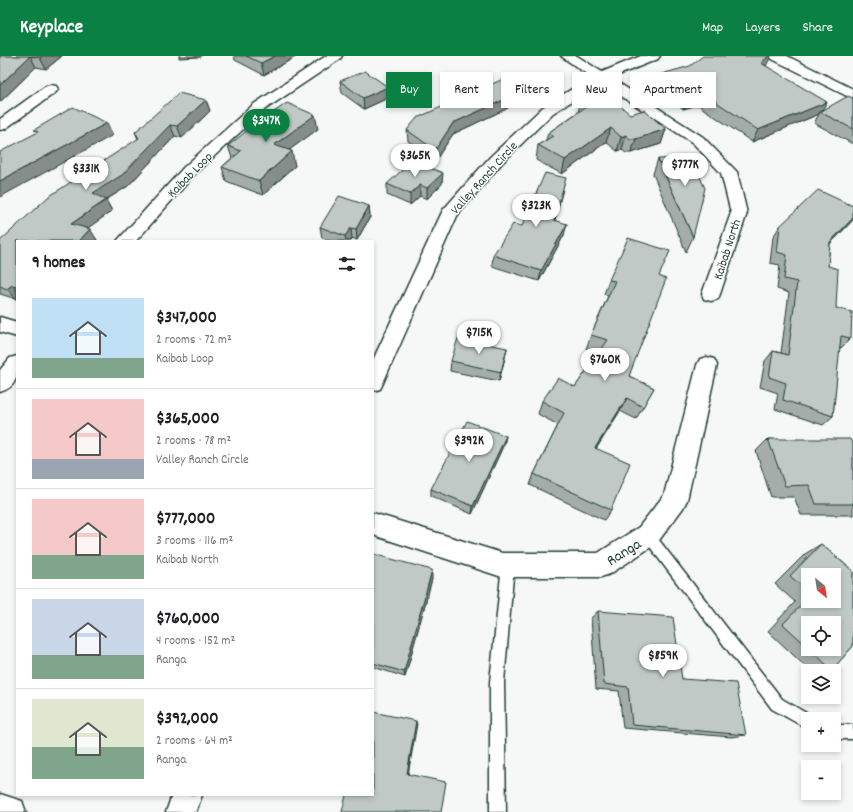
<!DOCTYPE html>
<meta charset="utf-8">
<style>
:root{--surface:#fff;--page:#f2f2f2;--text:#202124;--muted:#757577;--line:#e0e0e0;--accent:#0b8043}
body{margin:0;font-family:Dekko,sans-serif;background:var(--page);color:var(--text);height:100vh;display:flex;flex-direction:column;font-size:15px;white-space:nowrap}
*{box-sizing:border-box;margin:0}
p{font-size:13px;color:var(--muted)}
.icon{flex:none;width:22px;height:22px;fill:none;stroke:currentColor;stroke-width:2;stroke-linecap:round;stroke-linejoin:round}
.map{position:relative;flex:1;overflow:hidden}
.panel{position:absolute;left:16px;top:184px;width:358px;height:556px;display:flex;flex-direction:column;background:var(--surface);border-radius:0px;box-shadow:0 2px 6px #0003}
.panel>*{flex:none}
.hud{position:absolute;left:386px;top:16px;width:380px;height:36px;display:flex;gap:8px}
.needle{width:26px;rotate:150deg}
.controls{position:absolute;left:801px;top:512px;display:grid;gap:8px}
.controls a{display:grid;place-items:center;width:40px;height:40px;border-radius:0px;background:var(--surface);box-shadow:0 2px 6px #0003;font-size:20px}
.price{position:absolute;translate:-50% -34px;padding:0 9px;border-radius:14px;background:#fff;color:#222;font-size:13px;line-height:26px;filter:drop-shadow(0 1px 2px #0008)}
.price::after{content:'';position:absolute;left:50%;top:24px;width:12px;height:9px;margin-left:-6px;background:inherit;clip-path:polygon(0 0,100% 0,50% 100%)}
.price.selected{background:var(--accent);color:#fff}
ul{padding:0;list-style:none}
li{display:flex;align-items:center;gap:12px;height:100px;padding:0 16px}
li+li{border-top:1px solid var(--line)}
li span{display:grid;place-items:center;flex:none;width:112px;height:80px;border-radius:0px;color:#555}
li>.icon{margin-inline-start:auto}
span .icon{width:48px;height:48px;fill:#fffc;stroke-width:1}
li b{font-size:17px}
h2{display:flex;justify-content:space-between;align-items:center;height:48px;padding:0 16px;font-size:17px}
.tag{padding:0 14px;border-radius:0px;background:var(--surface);box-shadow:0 2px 6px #0003;font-size:14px;line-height:36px}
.tag.selected{background:var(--accent);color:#fff}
header{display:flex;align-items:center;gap:24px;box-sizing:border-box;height:56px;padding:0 20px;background:var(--accent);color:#fff}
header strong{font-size:19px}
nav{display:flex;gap:22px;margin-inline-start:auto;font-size:14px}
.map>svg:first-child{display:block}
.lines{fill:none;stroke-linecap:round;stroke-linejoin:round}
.service-casing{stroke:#1f3d34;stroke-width:3}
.minor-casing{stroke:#1f3d34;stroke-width:3}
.service{fill:#fff;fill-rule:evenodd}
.minor{fill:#fff;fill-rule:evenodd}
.wall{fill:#a5adaa;stroke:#1f3d34;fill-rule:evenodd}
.shaded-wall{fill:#868d8b;stroke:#1f3d34}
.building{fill:#c0c9c6;stroke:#1f3d34}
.labels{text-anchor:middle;stroke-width:3;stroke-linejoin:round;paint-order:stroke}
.far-street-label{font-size:13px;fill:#1f3d34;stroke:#fff}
.street-label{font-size:16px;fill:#1f3d34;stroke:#fff}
</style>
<header>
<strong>Keyplace</strong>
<nav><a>Map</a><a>Layers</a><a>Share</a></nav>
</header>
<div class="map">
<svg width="853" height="756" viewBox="0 0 853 756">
<rect width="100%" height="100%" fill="#f6f7f7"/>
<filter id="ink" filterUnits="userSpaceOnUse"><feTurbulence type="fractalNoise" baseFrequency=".025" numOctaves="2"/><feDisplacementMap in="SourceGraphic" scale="8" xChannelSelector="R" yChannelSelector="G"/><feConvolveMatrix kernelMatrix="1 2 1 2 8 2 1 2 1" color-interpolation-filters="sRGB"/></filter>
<g filter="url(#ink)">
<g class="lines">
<defs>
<g id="service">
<path d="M648,473l4,2 130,168 31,18 1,2h-6v10l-36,-20 -128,-170 -2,-4 2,-4z"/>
<path d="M508,503l4,2 2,4 -10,117 2,130h-16v-130l12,-117 2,-4z"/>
<rect x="834" y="669" width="19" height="14"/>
</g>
<g id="minor">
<path d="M326,0h16l-2,3 -76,51 -68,63 -60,68h-19l67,-74 70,-63z"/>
<path d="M561,0h16l25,16 39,-16h19l-2,3 -47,19 92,59 34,35 10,41 -27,81 -2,5 -7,2 -7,-2 -2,-5 29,-81 -10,-40 -28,-30 -92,-60 -48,30 -51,50 -45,53 -74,167 -3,6 -7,2v-31l70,-150 47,-53 53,-50 48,-30z"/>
<path d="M770,0h17l66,33v10l-81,-40z"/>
<path d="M51,29l5,1 2,3 -2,3 -51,37 -5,1v-11l46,-33z"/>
<path d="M0,261l17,5v15l-17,-5z"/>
<path d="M17,300c0,17 3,30 -17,36v-22l10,-12z"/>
<path d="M707,301l7,2 3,6 -30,135 -4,8 -26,35 -47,31 -9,3h-99l-129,-42v-22l129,40h96l41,-26 25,-32 33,-130 3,-6z"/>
<path d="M0,738l22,7 4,11h-26z"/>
<path d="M172,739h30l-6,17h-30z"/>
</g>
</defs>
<use href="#service" class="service-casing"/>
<use href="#minor" class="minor-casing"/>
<use href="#service" class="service"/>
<use href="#minor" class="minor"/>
</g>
<g class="wall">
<path d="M0,0h62l-16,13 -10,-2 -36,35z"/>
<path d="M179,0h22v1l-22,1z"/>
<path d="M234,0h63l-33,19 -29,-15z"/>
<path d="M767,8l-1,2 56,45 31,-13v46l-39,-21 5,-9 -67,28 -54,-37 -15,4 -28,-23 3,-11z"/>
<path d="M340,25l48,17 -24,11 -22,-16z"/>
<path d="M510,41l-2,11 -55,26 -18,27 -27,-20 -1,-11z"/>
<path d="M206,44l4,11 -28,27 -7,-2 -47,50 -22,14 6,11 -25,17 10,12 -1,1h-79v58h-1l-16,-5v-53l138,-102 -3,-7z"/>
<path d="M581,45l49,13 36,15 -5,15 -30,9h-5l-4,-3 -5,1 -11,-9 -44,32 -26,-14 2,-15 8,-5 2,-7 30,-21z"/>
<path d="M318,73l-29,21 6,16 -32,29 -37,-14 -4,-14 10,-9 -4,-12z"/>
<path d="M658,103l35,78 -7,15 -33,-78z"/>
<path d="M387,128h55l-15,15 -7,-3 -10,9 -23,-10z"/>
<path d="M563,133l-8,31 9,15 -25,46 -47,-15 1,-11 29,-29z"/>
<path d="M369,150l1,11 -13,23 -5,-2 -1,3h-21l-8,-3 -2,-11z"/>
<path d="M853,150v14l-23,24 -2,22 8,42 15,30 -10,10h-2l-6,68 -10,9 -48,-16 3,-16 -18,-6 5,-26 8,-10 8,2 8,-60 -12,-4 3,-24 -10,-2 3,-26 7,-11z"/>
<path d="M659,220l-30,100 25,12 -18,31 -16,-8 -24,38 15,61 -7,10 -74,-35 4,-11 24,-49 -20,-11 4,-13 33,-14 24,-34 -13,-4 5,-14 17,-39 -4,-2 5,-14z"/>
<path d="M507,292l-8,33 -49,-10 1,-10z"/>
<path d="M506,380l-2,8 -32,70 -41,-18v-7z"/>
<path d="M768,383l85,6v70h-52l-7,-18h-23l-15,-46z"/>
<path d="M821,488l32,27v75l-21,24 -4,1h-18l-42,-40 27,-29 -20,-18 30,-30zM808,519h26v26h-26zM808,567h26v26h-26z"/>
<path d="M373,498l59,25 -27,98 -32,-10z"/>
<path d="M598,555l84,68 64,56 -15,2 -108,-9 -4,-37 -23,-2 -5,-71z"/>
</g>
<g class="shaded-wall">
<path d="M30,0l6,11 -36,35v-17z"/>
<path d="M42,0h20l-16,13 -6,-11z"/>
<path d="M275,0h22l-33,19 -3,-12z"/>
<path d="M769,0h2l-4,8 -11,10 5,-11z"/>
<path d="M388,31v11l-24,11 -1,-11z"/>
<path d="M703,37l-5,12 -15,4 5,-11z"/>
<path d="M510,41l-2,11 -55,26 -18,27v-11l18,-27z"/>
<path d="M206,44l4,11 -28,27 -5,-12z"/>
<path d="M827,46l-6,10h-1l-1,2 -67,28 6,-12z"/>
<path d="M315,59l3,14 -41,30 -3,-14z"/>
<path d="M107,67l6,12 -113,62v-16z"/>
<path d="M170,69l5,11 -47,50 -29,18 -6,-11z"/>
<path d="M611,72l-5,14 -44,32 3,-14z"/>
<path d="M666,73l-5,15 -30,9 5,-14z"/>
<path d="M626,79l-4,15 -5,1 4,-14z"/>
<path d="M292,95l3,15 -32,29 -4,-14z"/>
<path d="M443,117l-1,11 -15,15v-11z"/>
<path d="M420,129v11l-10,9v-11z"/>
<path d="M106,144l6,11 -34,24 -7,-11z"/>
<path d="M369,150l1,11 -13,23 -1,-11z"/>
<path d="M853,162v2l-31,32 8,-10z"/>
<path d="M567,168l-3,11 -25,46 2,-10z"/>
<path d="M351,172l1,10 -1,3h-5l-1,-5z"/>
<path d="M90,173l7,11 -1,1h-17z"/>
<path d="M12,229l5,6v8h-1l-9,-10z"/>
<path d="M507,292l-2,10 -6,23 2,-9z"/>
<path d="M627,342l-7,13 -31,49 6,-12z"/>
<path d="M506,380l-2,8 -32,70 1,-8z"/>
<path d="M432,514v9l-27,98 -1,-5z"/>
<path d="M416,665l1,3 -9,51 -1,-1z"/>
</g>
<g class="building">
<path d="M0,0h30l-30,29z"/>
<path d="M31,0h11l-2,2z"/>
<path d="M246,0h29l-14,7z"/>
<path d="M703,0h66l-8,7 66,39 -69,28 -55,-37 -15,5 -30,-23 32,-9z"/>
<path d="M365,15l23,16 -25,11 -23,-17z"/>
<path d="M501,24l9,17 -57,26 -18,27 -28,-20 10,-12z"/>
<path d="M179,37l27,7 -29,26 -7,-1 -48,50 -29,18 13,7 -35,24 19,5 -11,12h-62v45l-5,-1 -5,4 -7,-3v-45l48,-44 91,-59 -4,-6z"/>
<path d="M606,38l24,20 14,-4 22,19 -30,10h-6l-4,-4 -5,2 -10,-9 -46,32 -27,-15 15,-9 -5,-3 39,-27 -6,-5z"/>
<path d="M848,40l5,2v31l-33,-17z"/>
<path d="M287,47l28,12 -41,30 18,6 -33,30 -37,-14 19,-16 -13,-5 21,-17z"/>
<path d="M73,51l34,16 -107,58v-29l38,-20 -4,-2z"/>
<path d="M691,102l14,30 -12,49 -35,-78z"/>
<path d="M412,105l31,12 -16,15 -7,-3 -10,9 -23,-10z"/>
<path d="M545,117l21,5 -12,42 13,4 -26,47 -48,-16 20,-31 9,2z"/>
<path d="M818,134l35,16v12l-23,24 -2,24 10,3 -2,39 16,4 -1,26 -10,-2 -8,80 -50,-16 3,-17 -17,-6 4,-26 15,4 9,-73 -13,-3 3,-24 -10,-3 3,-26z"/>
<path d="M339,140l30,10 -13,23 -5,-1 -6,8 -25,-9z"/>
<path d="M628,182l42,13 -11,25 7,3 -37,97 25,12 -11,19 -16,-9 -32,50 35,15 -19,47 -77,-36 30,-61 -22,-12 16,-23 17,9 33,-47 -17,-5 24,-54 -6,-1z"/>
<path d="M458,282l49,10 -6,24 -50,-11z"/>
<path d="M467,365l39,15 -33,70 -42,-17z"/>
<path d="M768,383h82l3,6v59h-37l-7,-19 -24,1z"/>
<path d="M821,488l32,27v75l-21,24 -22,-21h24v-26h-26v24l-25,-23 25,-26v3h26v-26h-26v16l-18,-15z"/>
<path d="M373,498l59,16 -28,102 -31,-9z"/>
<path d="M598,555l75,6 9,62 54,4 10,52 -114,-10 -4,-38 -24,-3z"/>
<path d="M373,656l43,9 -9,53 39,8 -5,30h-99l4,-17h27z"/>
</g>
</g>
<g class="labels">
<g class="far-street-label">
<text transform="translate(189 118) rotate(-45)" y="5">Kaibab Loop</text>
<text transform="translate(483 121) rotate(-48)" y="5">Valley Ranch Circle</text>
<text transform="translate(726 193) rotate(-72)" y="5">Kaibab North</text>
</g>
<g class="street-label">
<text transform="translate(623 495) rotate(-32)" y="6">Ranga</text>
</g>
</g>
</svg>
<div class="controls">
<a><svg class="needle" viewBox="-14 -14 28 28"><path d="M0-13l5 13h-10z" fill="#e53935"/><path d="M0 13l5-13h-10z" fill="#757577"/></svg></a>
<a><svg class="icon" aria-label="locate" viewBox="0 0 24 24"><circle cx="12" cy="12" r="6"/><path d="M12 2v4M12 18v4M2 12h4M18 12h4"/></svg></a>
<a><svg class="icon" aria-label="layers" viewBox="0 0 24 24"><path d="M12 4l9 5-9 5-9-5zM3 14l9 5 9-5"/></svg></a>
<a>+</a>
<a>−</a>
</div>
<b class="price selected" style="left:266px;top:87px">$347K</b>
<b class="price" style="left:415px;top:122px">$365K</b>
<b class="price" style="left:685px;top:131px">$777K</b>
<b class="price" style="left:86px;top:135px">$331K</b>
<b class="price" style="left:536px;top:172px">$323K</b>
<b class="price" style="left:479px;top:299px">$715K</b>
<b class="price" style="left:605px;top:326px">$760K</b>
<b class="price" style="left:469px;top:407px">$392K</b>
<b class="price" style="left:663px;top:622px">$859K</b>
<div class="hud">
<a class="tag selected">Buy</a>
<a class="tag">Rent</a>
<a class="tag">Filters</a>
<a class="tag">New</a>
<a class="tag">Apartment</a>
</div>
<section class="panel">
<h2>9 homes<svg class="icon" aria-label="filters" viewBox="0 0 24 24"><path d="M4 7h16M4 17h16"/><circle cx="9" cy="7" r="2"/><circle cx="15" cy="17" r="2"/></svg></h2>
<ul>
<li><span style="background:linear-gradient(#bfe0f5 75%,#7fa58c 0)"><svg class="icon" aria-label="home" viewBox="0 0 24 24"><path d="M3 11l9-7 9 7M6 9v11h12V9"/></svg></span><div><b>$347,000</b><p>2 rooms · 72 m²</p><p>Kaibab Loop</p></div></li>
<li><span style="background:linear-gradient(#f6c9c9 75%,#9aa5b1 0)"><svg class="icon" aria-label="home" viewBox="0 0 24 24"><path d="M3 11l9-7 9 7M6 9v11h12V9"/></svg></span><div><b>$365,000</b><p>2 rooms · 78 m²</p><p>Valley Ranch Circle</p></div></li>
<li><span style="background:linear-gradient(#f6c9c9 70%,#7fa58c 0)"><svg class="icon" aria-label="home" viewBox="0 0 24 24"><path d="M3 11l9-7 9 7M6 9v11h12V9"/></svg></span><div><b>$777,000</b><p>3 rooms · 116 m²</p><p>Kaibab North</p></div></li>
<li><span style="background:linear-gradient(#c9d6e8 70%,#7fa58c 0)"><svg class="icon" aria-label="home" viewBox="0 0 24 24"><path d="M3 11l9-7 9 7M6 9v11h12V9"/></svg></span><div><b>$760,000</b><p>4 rooms · 152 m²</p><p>Ranga</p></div></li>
<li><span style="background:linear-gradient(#dfe7d0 60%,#7fa58c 0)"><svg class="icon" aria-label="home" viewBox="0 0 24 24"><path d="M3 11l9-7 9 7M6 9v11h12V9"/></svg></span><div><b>$392,000</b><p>2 rooms · 64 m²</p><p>Ranga</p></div></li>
</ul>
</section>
</div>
